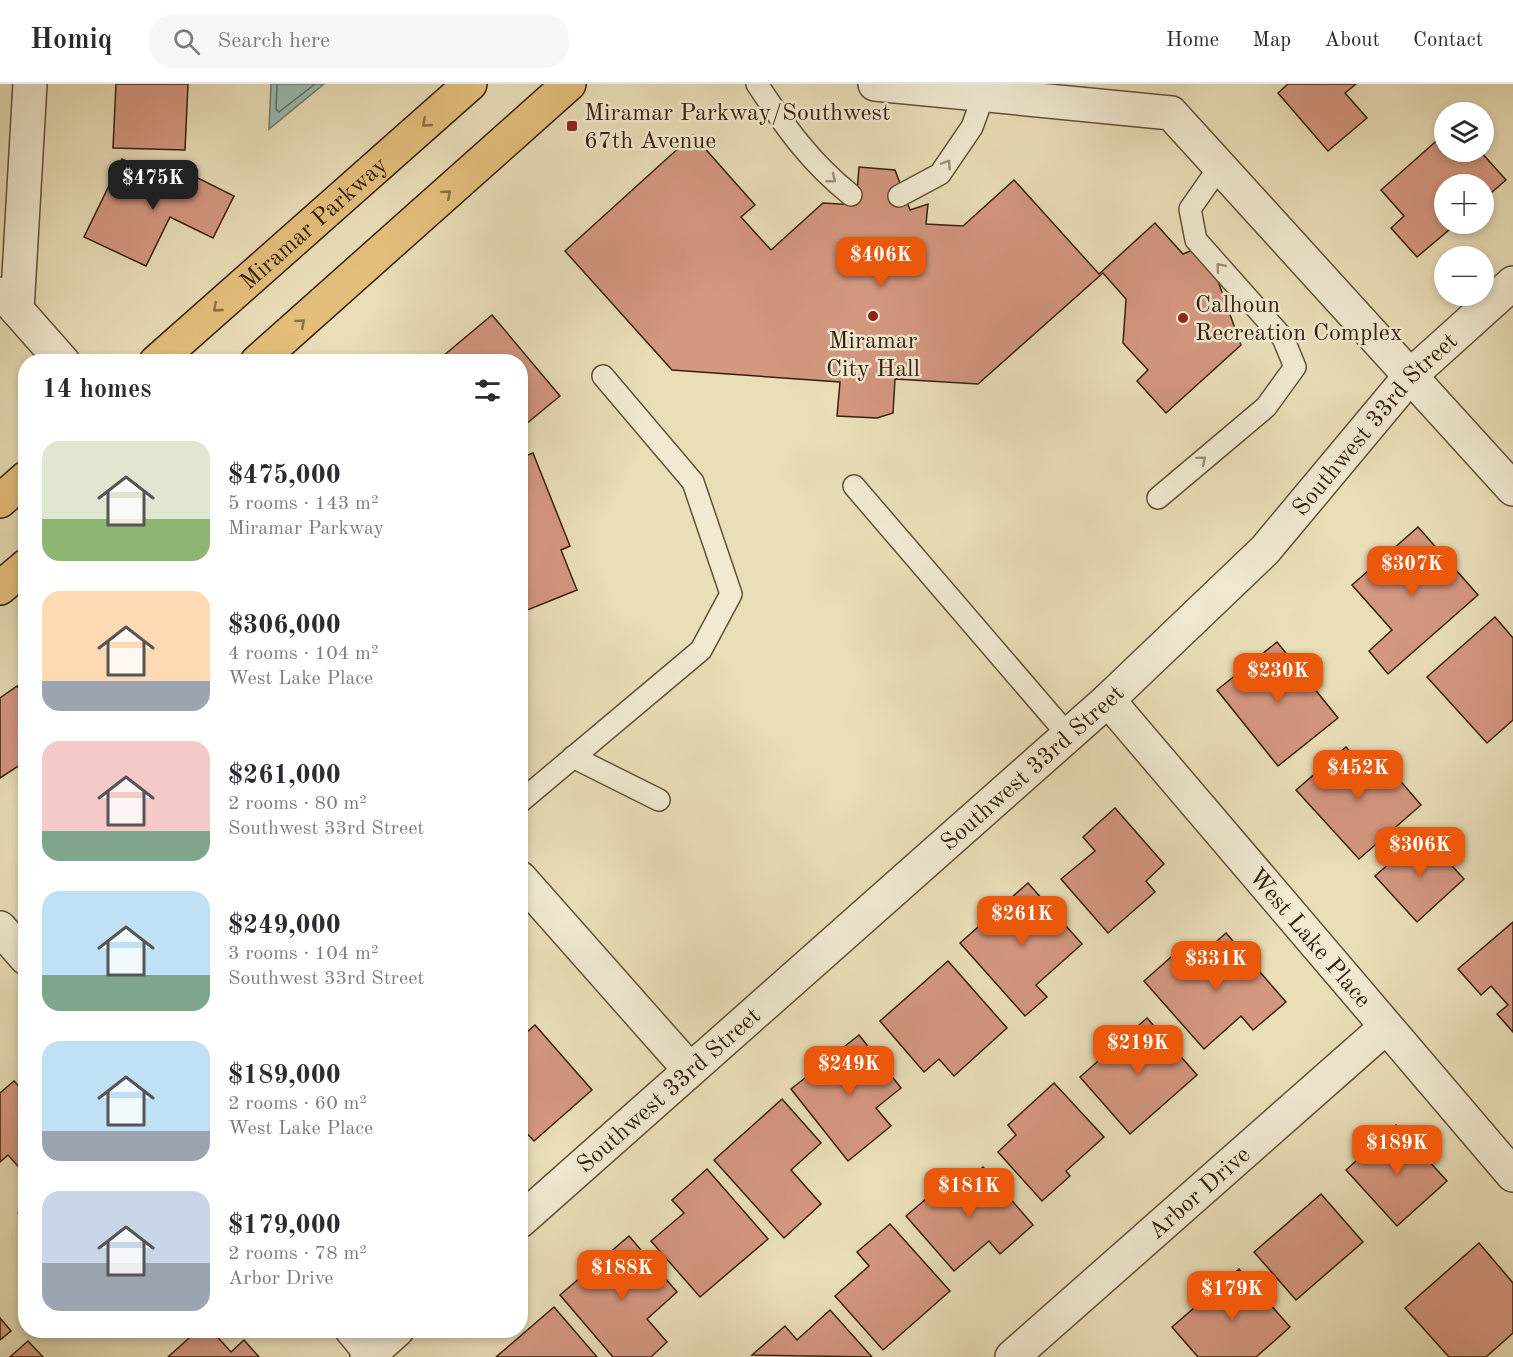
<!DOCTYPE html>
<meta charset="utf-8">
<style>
:root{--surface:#fff;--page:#f7f7f7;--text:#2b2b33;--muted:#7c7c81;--line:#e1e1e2;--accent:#ea580c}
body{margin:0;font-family:"Old Standard TT",serif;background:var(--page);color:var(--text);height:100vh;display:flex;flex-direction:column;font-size:22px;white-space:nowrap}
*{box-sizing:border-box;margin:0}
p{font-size:20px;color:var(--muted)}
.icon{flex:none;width:33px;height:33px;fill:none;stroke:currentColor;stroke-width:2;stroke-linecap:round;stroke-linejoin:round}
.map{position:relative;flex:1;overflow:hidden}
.details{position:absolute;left:18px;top:270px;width:510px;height:984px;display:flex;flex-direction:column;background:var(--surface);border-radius:24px;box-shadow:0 3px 9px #0003}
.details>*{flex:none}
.tools{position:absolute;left:1434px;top:18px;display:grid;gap:12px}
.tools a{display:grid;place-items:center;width:60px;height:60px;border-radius:50%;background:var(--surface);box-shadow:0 3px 9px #0003;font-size:30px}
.price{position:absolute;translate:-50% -51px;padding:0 14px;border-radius:12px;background:var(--accent);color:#fff;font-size:20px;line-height:39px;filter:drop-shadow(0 2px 3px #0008)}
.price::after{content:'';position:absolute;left:50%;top:36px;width:18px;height:14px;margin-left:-9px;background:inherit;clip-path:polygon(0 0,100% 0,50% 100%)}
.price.on{background:#222;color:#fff}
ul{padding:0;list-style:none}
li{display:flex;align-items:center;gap:18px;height:150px;padding:0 24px}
li span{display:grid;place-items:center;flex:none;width:168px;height:120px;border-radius:18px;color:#555}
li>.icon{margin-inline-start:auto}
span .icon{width:72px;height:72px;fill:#fffc;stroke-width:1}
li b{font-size:26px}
h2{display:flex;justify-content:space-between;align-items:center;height:72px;padding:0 24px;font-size:26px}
header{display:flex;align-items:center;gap:36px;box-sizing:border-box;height:84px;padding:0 30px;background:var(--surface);border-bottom:2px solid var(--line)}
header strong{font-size:28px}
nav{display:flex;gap:33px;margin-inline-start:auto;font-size:21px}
.search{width:420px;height:54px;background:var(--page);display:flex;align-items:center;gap:15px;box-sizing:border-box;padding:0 21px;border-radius:24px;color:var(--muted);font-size:22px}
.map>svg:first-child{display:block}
.water{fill:#97bcb1;stroke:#717e70;stroke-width:1.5}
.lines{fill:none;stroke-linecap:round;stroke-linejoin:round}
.shore{stroke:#676e60;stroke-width:1.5}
.building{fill:#d49780;stroke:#37200e;stroke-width:1.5}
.lane-casing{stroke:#645038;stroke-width:24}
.street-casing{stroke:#645038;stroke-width:36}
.primary-casing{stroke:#37200e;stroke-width:36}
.lane{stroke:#f1ead1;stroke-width:21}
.street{stroke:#f1ead1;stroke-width:33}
.primary{stroke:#e4bf7c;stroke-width:33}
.oneway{stroke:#8e7045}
.oneway2{stroke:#9d8f79}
.poi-dot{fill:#8f2418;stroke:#f1ead1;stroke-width:2}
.labels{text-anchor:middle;stroke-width:5;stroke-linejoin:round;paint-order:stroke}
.poi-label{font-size:24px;fill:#37200e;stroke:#f1ead1;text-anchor:start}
.street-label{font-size:24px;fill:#37200e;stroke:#f1ead1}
</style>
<header>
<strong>Homiq</strong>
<div class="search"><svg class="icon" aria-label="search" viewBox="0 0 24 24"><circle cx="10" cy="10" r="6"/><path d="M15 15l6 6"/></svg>Search here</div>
<nav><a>Home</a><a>Map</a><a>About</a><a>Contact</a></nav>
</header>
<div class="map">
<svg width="1513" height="1273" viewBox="0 0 1513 1273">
<rect width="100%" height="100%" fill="#e9deb8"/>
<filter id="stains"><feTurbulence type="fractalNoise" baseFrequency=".00333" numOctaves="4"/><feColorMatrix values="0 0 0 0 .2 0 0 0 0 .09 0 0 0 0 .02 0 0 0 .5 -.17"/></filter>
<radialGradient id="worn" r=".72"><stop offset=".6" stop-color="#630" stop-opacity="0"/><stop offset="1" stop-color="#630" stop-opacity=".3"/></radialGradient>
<path class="water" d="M271,0h53l-55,45z"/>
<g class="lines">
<path class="shore" d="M277,0l-1,25 3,3 36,-28"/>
</g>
<g class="building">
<path d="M116,0h72l-3,66 -72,-2z"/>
<path d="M1288,0h68l-11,9 22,25 -39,33 -50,-58z"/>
<path d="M693,51l62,70 -14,12 30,33 52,-47 33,2 3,-38 36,3 15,40 18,-6 -2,20 37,2 51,-46 85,94 56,-51 28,31 22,-9 36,100 -75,68 -29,-32 11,-11 -25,-27 3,-44 -23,-26 -125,111 -83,-5 -2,34 -16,5 -40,-2 3,-34 -168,-12 -107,-119z"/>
<path d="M1442,52l2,16h37l25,28 -22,19v-15h-40v40h12l-39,33 -26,-29 13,-12 -23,-26z"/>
<path d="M122,75l61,29 7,-14 44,22 -21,42 -43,-21 -24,49 -62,-29z"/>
<path d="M492,231l68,81 -40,33v-67h-84z"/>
<path d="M533,369l37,93 -9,4 16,40 -57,23v-155z"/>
<path d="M1418,443l60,68 -90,79 -19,-23 23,-21 -40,-45z"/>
<path d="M1495,533l18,21v82l-26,23 -60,-66z"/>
<path d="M1277,558l61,76 -60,48 -61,-76z"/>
<path d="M17,602l9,13v62l-26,17v-80z"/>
<path d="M1346,663l25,28 14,-12 36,42 -62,54 -63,-69z"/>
<path d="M1115,724l49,56 -18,17 9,11 -47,41 -47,-54 34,-28 -12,-14z"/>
<path d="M1423,750l41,45 -47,43 -42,-46z"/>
<path d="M1028,799l54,61 -46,41 11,12 -22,19 -65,-73z"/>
<path d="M1513,838v110l-16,-18 11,-9 -17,-19 -10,9 -23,-26z"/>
<path d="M1226,849l60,69 -33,28 -12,-14 -37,33 -60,-68 27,-24 12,14z"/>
<path d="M948,877l59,67 -53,48 -15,-17 -15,13 -44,-51z"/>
<path d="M1147,934l50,57 -67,59 -50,-57z"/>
<path d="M535,941l57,65 -58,51 -14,-15v-88z"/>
<path d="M859,951l42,53 -25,20 15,18 -43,35 -57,-72z"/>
<path d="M14,997l12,13v81l-18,-20 -8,7v-69z"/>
<path d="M1054,999l50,54 -38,34 4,5 -28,25 -44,-49 18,-17 -8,-10z"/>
<path d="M782,1015l39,44 -30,27 30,34 -37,34 -70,-78z"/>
<path d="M1396,1041l51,56 -50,45 -51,-56z"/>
<path d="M983,1083l50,58 -33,29 -11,-13 -35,30 -48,-55 47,-40 8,10z"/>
<path d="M707,1085l61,70 -68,58 -49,-56 33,-28 -12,-13z"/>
<path d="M1321,1110l42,48 -67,58 -42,-48z"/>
<path d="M26,1122v15l-8,-8z"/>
<path d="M890,1140l60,67 -67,59 -48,-54 34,-30 -12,-14z"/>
<path d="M629,1152l48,56 -30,27 20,23 -16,15h-38l-53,-62z"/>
<path d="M1479,1159l34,40v50l-27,24h-37l-44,-49z"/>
<path d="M1239,1185l51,58 -34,30h-58l-26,-30z"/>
<path d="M554,1223l43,50h-101z"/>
<path d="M830,1226l42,47 -120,-2 33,-29 12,14z"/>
<path d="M0,1234l11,13 -11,9z"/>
<path d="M198,1246h13l20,22 13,-12 15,17h-91z"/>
<path d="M28,1257l15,16h-33z"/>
</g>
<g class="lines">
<defs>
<g id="lane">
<path d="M757,0c29,44 53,78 94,111"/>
<path d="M899,112l41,-22 32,-47 12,-33"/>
<path d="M854,402l214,249"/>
<path d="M1158,414l108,-91 29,-40 -12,-29 -87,-98 -6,-31 30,-43"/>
<path d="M573,673l86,43"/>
<path d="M520,718l181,-152 30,-56 -38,-112 -90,-106"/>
</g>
<g id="street">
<path d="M875,0l296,29 342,376"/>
<path d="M3,210l60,68"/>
<path d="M17,226l13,-226"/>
<path id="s1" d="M1108,616l405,475"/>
<path d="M520,794l170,192"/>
<path d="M0,844l26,30"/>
<path id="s2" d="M520,1137l588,-521 157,-150 146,-175 102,-92"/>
<path d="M352,1246l19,23"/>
<path d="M367,1273l30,-27"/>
<path id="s3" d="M1012,1273l374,-330"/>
</g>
<g id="primary">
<path id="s4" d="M156,278l314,-278"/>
<path d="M257,278l312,-278"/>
<path d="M0,417l26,-23"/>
<path d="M0,504l26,-22"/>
</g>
</defs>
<use href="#lane" class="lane-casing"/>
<use href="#street" class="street-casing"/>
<use href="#primary" class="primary-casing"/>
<use href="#lane" class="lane"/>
<use href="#street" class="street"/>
<use href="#primary" class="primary"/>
</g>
<defs><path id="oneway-chevron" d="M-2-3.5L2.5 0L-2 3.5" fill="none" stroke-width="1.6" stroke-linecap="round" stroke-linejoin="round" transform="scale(1.5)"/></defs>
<g class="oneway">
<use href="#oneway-chevron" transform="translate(426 39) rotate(139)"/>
<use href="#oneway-chevron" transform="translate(447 110) rotate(-41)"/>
<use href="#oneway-chevron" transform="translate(217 224) rotate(139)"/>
<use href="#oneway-chevron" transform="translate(301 239) rotate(-41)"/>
</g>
<g class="oneway2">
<use href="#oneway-chevron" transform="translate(947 80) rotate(-56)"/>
<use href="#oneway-chevron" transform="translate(832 95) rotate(39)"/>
<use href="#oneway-chevron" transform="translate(1220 183) rotate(-131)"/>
<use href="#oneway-chevron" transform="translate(1202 376) rotate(-40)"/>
</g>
<g class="poi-dot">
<rect x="566" y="36" width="12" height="12" rx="3"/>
<circle cx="873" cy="232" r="6"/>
<circle cx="1183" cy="234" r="6"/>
</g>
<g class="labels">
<g class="poi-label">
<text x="584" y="36">Miramar Parkway/Southwest<tspan x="584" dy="28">67th Avenue</tspan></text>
<text x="1195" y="228">Calhoun<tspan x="1195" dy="28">Recreation Complex</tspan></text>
<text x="873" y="264" text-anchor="middle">Miramar<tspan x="873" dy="28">City Hall</tspan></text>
</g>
<g class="street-label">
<text dy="8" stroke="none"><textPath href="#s4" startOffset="210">Miramar Parkway</textPath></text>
<text dy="8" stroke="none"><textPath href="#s2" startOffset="1170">Southwest 33rd Street</textPath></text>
<text dy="8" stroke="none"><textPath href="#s2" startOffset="684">Southwest 33rd Street</textPath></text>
<text dy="8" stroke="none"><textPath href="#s1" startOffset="312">West Lake Place</textPath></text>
<text dy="8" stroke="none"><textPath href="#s2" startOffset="198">Southwest 33rd Street</textPath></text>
<text dy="8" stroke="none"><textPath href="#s3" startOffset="249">Arbor Drive</textPath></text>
</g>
</g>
<rect width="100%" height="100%" filter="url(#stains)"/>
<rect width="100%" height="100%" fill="url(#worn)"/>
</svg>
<div class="tools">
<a><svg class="icon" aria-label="layers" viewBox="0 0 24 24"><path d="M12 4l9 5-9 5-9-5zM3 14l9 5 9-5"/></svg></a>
<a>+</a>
<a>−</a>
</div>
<b class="price on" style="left:153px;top:127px">$475K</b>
<b class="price" style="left:881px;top:204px">$406K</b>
<b class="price" style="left:1412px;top:513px">$307K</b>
<b class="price" style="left:1278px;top:620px">$230K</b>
<b class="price" style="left:1358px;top:717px">$452K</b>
<b class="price" style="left:1420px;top:794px">$306K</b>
<b class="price" style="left:1022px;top:863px">$261K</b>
<b class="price" style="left:1216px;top:908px">$331K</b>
<b class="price" style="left:1138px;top:992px">$219K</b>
<b class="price" style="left:849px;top:1013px">$249K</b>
<b class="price" style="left:1397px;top:1092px">$189K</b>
<b class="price" style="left:969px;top:1135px">$181K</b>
<b class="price" style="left:622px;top:1217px">$188K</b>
<b class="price" style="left:1232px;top:1238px">$179K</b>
<section class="details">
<h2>14 homes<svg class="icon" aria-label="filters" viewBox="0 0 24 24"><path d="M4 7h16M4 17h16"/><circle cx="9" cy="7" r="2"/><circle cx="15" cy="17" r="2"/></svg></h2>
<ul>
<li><span style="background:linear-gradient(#dfe7d0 65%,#8fb573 0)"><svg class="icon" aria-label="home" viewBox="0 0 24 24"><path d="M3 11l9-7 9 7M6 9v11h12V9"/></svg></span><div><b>$475,000</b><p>5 rooms · 143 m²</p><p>Miramar Parkway</p></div></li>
<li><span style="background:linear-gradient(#ffd9b3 75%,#9aa5b1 0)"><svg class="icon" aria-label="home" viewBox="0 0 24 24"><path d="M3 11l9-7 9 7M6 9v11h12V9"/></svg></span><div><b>$306,000</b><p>4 rooms · 104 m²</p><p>West Lake Place</p></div></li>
<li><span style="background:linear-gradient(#f6c9c9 75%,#7fa58c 0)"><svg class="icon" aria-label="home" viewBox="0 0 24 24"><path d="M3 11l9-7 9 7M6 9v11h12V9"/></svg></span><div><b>$261,000</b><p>2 rooms · 80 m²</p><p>Southwest 33rd Street</p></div></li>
<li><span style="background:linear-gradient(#bfe0f5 70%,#7fa58c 0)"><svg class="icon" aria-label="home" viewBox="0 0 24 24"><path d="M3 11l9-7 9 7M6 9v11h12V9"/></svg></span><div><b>$249,000</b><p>3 rooms · 104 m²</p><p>Southwest 33rd Street</p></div></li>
<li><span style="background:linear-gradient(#bfe0f5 75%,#9aa5b1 0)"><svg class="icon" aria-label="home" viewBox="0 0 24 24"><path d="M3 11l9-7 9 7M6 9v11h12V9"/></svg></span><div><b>$189,000</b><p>2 rooms · 60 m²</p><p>West Lake Place</p></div></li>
<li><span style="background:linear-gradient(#c9d6e8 60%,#9aa5b1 0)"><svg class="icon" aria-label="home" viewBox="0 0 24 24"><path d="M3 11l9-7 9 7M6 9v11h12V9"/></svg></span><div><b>$179,000</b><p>2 rooms · 78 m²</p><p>Arbor Drive</p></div></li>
</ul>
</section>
</div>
